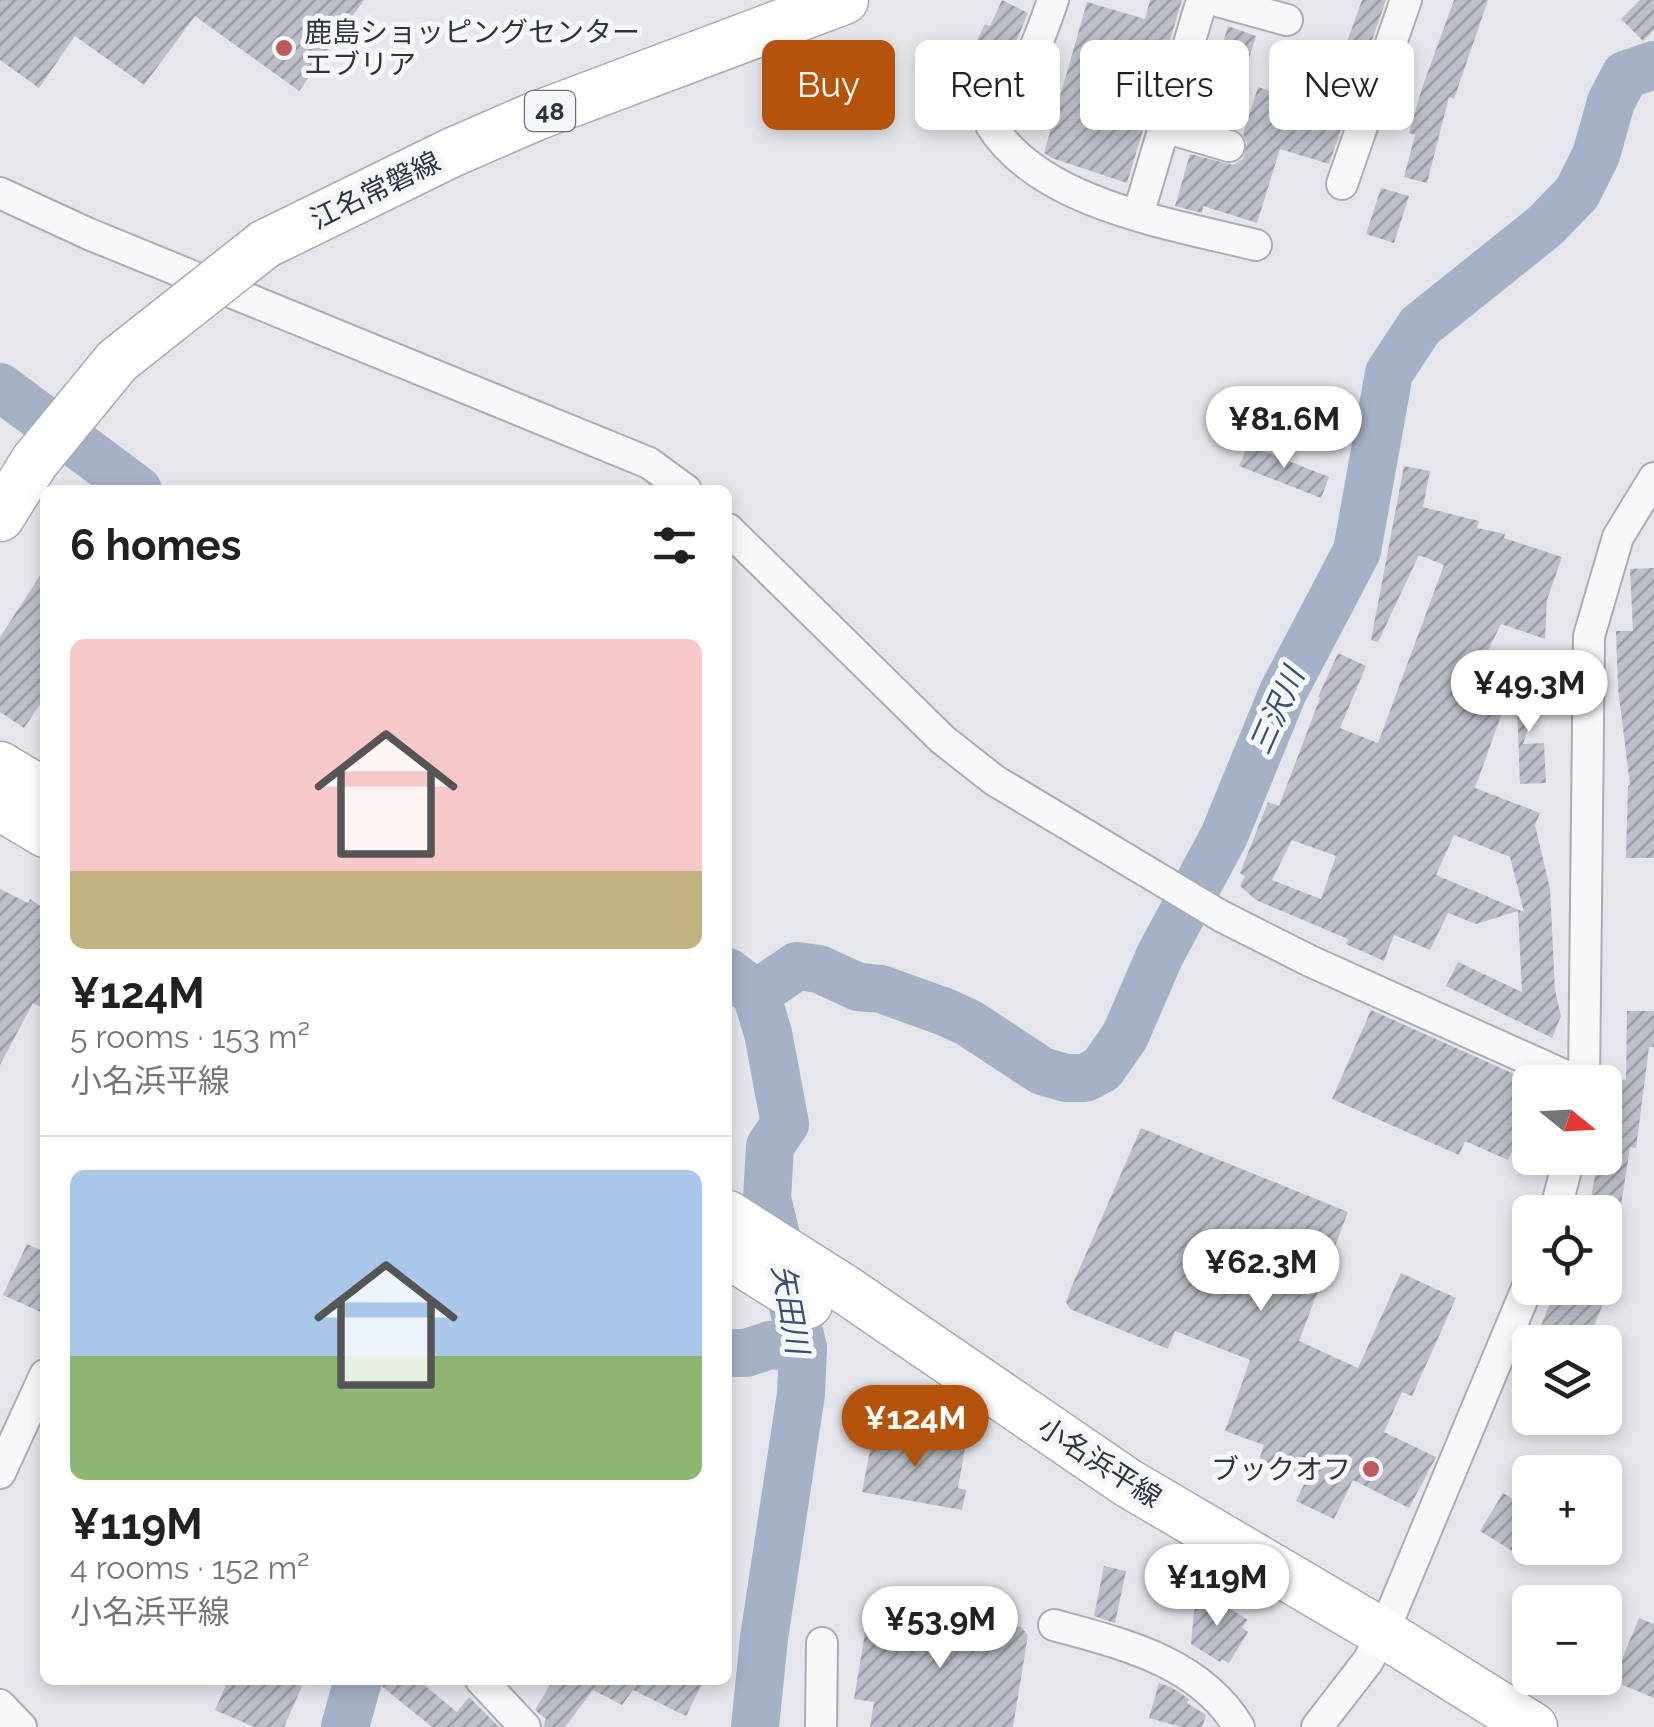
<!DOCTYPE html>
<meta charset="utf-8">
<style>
:root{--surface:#fff;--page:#f2f2f2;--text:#202124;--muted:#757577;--line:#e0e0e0;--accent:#b45309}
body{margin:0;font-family:Raleway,"Noto Sans JP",sans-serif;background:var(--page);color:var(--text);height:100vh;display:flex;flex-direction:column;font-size:38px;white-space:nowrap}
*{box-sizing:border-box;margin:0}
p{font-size:32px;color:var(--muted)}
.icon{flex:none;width:55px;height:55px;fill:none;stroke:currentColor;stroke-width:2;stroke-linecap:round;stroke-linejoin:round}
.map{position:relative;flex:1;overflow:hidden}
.details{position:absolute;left:40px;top:485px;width:692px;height:1200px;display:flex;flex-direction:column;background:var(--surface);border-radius:15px;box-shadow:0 5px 15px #0003}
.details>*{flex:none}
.guide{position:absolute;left:762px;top:40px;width:740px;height:90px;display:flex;gap:20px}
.needle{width:65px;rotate:108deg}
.fabs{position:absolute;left:1512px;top:1065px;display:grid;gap:20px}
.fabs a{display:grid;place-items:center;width:110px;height:110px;border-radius:15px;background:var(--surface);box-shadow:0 5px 15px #0003;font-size:50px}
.price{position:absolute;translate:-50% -85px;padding:0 22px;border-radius:35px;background:#fff;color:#222;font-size:32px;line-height:65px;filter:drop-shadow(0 2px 5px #0008)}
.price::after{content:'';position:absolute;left:50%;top:60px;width:30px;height:22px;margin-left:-15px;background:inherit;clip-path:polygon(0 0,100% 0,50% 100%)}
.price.selected{background:var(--accent);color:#fff}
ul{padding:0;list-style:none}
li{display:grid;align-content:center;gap:20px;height:530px;padding:0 30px}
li+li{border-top:2px solid var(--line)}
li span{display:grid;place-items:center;height:310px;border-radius:15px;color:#555}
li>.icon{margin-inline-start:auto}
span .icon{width:180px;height:180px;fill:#fffc;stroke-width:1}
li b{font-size:42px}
h2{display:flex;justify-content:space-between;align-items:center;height:120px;padding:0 30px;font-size:42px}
.chip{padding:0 35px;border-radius:15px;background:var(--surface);box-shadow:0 5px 15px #0003;font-size:35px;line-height:90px}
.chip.selected{background:var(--accent);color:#fff}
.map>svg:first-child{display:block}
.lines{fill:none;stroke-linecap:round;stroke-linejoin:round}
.river{stroke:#a4b1c6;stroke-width:48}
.building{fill:url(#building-hatch);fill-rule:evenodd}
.minor-casing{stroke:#aaadb5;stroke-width:34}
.primary-casing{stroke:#a5aab5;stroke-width:51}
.minor{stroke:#f7f8f9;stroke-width:30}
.primary{stroke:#fff;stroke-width:48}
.primary-bridge-casing{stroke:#a5aab5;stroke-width:51;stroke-linecap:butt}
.primary-bridge{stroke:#fff;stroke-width:48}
.poi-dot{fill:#c0595d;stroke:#f4f6f8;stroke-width:4}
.labels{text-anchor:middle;stroke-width:10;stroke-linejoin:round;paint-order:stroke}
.shield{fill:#f4f6f8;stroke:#696e79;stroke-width:2.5}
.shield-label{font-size:25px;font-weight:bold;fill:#2e3342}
.poi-label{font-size:28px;fill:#2e3342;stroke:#f4f6f8;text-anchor:start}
.street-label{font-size:28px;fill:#2e3342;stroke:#f4f6f8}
.water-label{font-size:30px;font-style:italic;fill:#3c4e71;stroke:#f4f6f8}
</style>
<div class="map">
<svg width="1654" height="1727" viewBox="0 0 1654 1727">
<defs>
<pattern id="building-hatch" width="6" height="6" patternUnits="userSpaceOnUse" patternTransform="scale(2.5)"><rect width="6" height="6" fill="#bcbfc7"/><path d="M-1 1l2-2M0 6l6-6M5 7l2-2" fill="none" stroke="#999ca3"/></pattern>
</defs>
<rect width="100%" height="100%" fill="#e5e6eb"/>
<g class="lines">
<g class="river">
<path d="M0,387l138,103"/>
<path d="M728,972l28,22 12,39 17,91 -15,22 -3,52 36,150 -2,46 -37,244 -9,89"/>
<path d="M756,994l41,-28 22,3 39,18 23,2 64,23 24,11 73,48 24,7h19l17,-9 23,-33 35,-81 64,-119 59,-144 74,-141 32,-178 31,-47 125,-100 32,-33 19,-38 15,-53 14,-27 29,-10"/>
<path d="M728,1353h18l24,-8 33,3"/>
<path d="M345,1727l13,-47"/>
</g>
</g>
<g class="building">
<path d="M0,0h364l-65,91 -104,-75 -51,69 -69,-49 -36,52 -39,-28z"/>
<path d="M1002,0l26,13 -18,44 -20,35 -31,-15 26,-53 5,2z"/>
<path d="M1150,0h32l-55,183 -75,-25 -8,-5 43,-151 58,17z"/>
<path d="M1362,0h24l-57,164 -49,-15 -23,74 -54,-17 -1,7 -27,-7 15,-52 43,11 10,-6 4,-16 -4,-9 15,-47 47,16 13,-41 4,2 2,-5 15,5z"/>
<path d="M1454,0h34l-34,99 -5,-2 -22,86 -23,-6 11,-42 -6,-2 13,-45z"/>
<path d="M1640,0h14v30l-11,11 -22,-22z"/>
<path d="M1228,26l28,10 -10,32 -28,-9z"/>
<path d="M834,50l8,21 -26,9 -8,-21z"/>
<path d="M1381,188l28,8 -15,47 -28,-9z"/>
<path d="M1248,445l81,32 -8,21 -82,-32z"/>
<path d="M1404,466l26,5 -7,36 56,14 -2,7 28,6 -1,4 58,19 -15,43 -2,39 -44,-15 -18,37 15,5 -2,4 19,7 -40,111 65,25 -5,12 15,64 5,101 6,26 -9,22 -106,-52 12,-24 64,30 -4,-81 -42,13 -28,-11 -18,37 -36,-15 -10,26 -38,-17 2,-5 -92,-39 -16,-14 5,-10 -5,-3 28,-71 11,4 41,-108 -2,-1 20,-44 28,13 -26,62 38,15 66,-178 -25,-10 -41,87 -7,-2zM1454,835l56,22 14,55 -88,-37zM1292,840l44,16 -15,43 -49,-19z"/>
<path d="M45,568v129l-21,31 -24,-16v-75z"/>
<path d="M1654,568v290h-28l2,-72 2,-1 -12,-97 -2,-57h17l-3,-62z"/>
<path d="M1516,677l26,8 -19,59 21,-1 2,40 -26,1z"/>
<path d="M0,889l28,14 2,-4 15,10v100l-12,-6 -33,62z"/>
<path d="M1371,1010l159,71v30l-22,49 -43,-19 -6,14 -127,-56z"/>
<path d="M1627,1011h27v36h-5l-13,101 -6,-1 -10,65h-32l8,-41 5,1 4,-14 4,-36h-3l6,-44 14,2z"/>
<path d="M1141,1128l207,84 -49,129 59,27 43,-95 55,25 -44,98 -10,-4 -18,40 52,25 -27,51 -56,-28 -19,39 -38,-18 12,-25 -49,-16 5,-15 -39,-14 25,-71 -75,-29 -7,18 -98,-40 -4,-7 5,-14z"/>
<path d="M27,1244l18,8v62l-42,-19z"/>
<path d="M1556,1288h53l-21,54h-34l-17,-6z"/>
<path d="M874,1429l91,19 -7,40 8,2 -4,20 -100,-18z"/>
<path d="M1503,1493l27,17v52l-50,-31z"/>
<path d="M1104,1566l22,5 -11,52 -21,-7z"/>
<path d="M1204,1592l44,28 -6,8 6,4 -19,31 -7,-4 -2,3 -29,-18 3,-33z"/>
<path d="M869,1609l57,10 7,-6 88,14 7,8 -15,92h-143l4,-25 -20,-3z"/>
<path d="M1639,1618l15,6v74l-41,-17z"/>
<path d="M228,1680h60l14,6 -18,41h-30l-39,-17z"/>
<path d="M374,1680h44l39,32 12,-15 30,30h-67z"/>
<path d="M553,1680h151l-18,36 -53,-26 -11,15 -29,-15 -28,37h-22l3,-8 -11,-9z"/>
<path d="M1159,1683l12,4 18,12 -2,4 19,12 -4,12h-21l-32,-9z"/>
</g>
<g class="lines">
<defs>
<g id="minor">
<path d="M1053,0c-16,47 -32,86 -62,125 49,79 180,99 265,120"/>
<path d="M1214,0l73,20"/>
<path d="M1164,127l65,19"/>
<path d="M1342,184l64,-184"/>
<path d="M0,193l89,41 560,229 37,27"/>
<path d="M1138,215l64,-215"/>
<path d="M728,529l214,210 52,41 227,136 89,45 269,121"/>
<path d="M1584,1082l5,-446 29,-99 36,-59"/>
<path d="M1555,1212l14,-54"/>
<path d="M0,1473l45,-98"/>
<path d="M1054,1625c69,19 145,36 185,102"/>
<path d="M481,1680l44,47"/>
<path d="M0,1705l21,22"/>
<path d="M821,1727l1,-84"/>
<path d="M1317,1727l51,-66 15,-28 147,-352"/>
</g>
<g id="primary">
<path d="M265,244l188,-92 83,-36 308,-116"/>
<path d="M0,517l35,-56"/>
<path d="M0,766l45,27"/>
<path d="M0,806l45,27"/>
<path d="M728,1215l118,75 282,193 255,150 150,94"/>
<path d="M728,1254l80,50"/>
</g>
</defs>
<use href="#minor" class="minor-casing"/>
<use href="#primary" class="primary-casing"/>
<use href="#minor" class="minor"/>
<use href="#primary" class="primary"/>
<defs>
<path id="primary-bridge" d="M35,461l82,-100 148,-117"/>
</defs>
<use href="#primary-bridge" class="primary-bridge-casing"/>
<use href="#primary-bridge" class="primary-bridge"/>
</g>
<g class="poi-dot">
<circle cx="284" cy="48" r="10"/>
<circle cx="1371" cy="1469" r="10"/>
</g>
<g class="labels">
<rect class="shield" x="525" y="91" width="50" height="40" rx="8"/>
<g class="shield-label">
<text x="550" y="120">48</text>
</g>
<g class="poi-label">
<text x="304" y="42">鹿島ショッピングセンター<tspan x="304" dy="32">エブリア</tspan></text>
<text x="1351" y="1479" text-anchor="end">ブックオフ</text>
</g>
<g class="street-label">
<text transform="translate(375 190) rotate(-26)" y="10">江名常磐線</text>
<text transform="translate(1100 1462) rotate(33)" y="10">小名浜平線</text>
</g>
<g class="water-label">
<text transform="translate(1277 711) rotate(-66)" y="10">三沢川</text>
<text transform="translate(790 1309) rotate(80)" y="10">矢田川</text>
</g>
</g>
</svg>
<div class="fabs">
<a><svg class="needle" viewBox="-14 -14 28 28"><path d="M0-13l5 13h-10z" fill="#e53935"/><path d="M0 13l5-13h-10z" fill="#757577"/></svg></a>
<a><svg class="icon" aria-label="locate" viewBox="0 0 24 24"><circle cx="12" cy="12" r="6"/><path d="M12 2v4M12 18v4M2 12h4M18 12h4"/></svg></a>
<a><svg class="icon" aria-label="layers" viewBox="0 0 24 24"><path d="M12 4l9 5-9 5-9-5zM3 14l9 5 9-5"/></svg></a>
<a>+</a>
<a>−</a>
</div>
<b class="price" style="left:1284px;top:471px">¥81.6M</b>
<b class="price" style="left:1529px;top:735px">¥49.3M</b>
<b class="price" style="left:1261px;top:1314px">¥62.3M</b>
<b class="price selected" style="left:915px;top:1470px">¥124M</b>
<b class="price" style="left:1217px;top:1629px">¥119M</b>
<b class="price" style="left:940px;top:1671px">¥53.9M</b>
<div class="guide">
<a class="chip selected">Buy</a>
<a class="chip">Rent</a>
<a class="chip">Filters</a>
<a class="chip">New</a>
</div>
<section class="details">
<h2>6 homes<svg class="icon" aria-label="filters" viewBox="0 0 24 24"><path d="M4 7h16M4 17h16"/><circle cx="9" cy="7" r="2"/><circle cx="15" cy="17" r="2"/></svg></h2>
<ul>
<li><span style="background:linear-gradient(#f6c9c9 75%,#c2b280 0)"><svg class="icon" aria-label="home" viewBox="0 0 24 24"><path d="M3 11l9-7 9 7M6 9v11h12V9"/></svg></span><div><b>¥124M</b><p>5 rooms · 153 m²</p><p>小名浜平線</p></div></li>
<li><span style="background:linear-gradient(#a9c7e8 60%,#8fb573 0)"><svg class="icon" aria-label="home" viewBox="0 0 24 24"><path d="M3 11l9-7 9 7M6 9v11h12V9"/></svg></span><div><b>¥119M</b><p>4 rooms · 152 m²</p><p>小名浜平線</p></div></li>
</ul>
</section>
</div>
